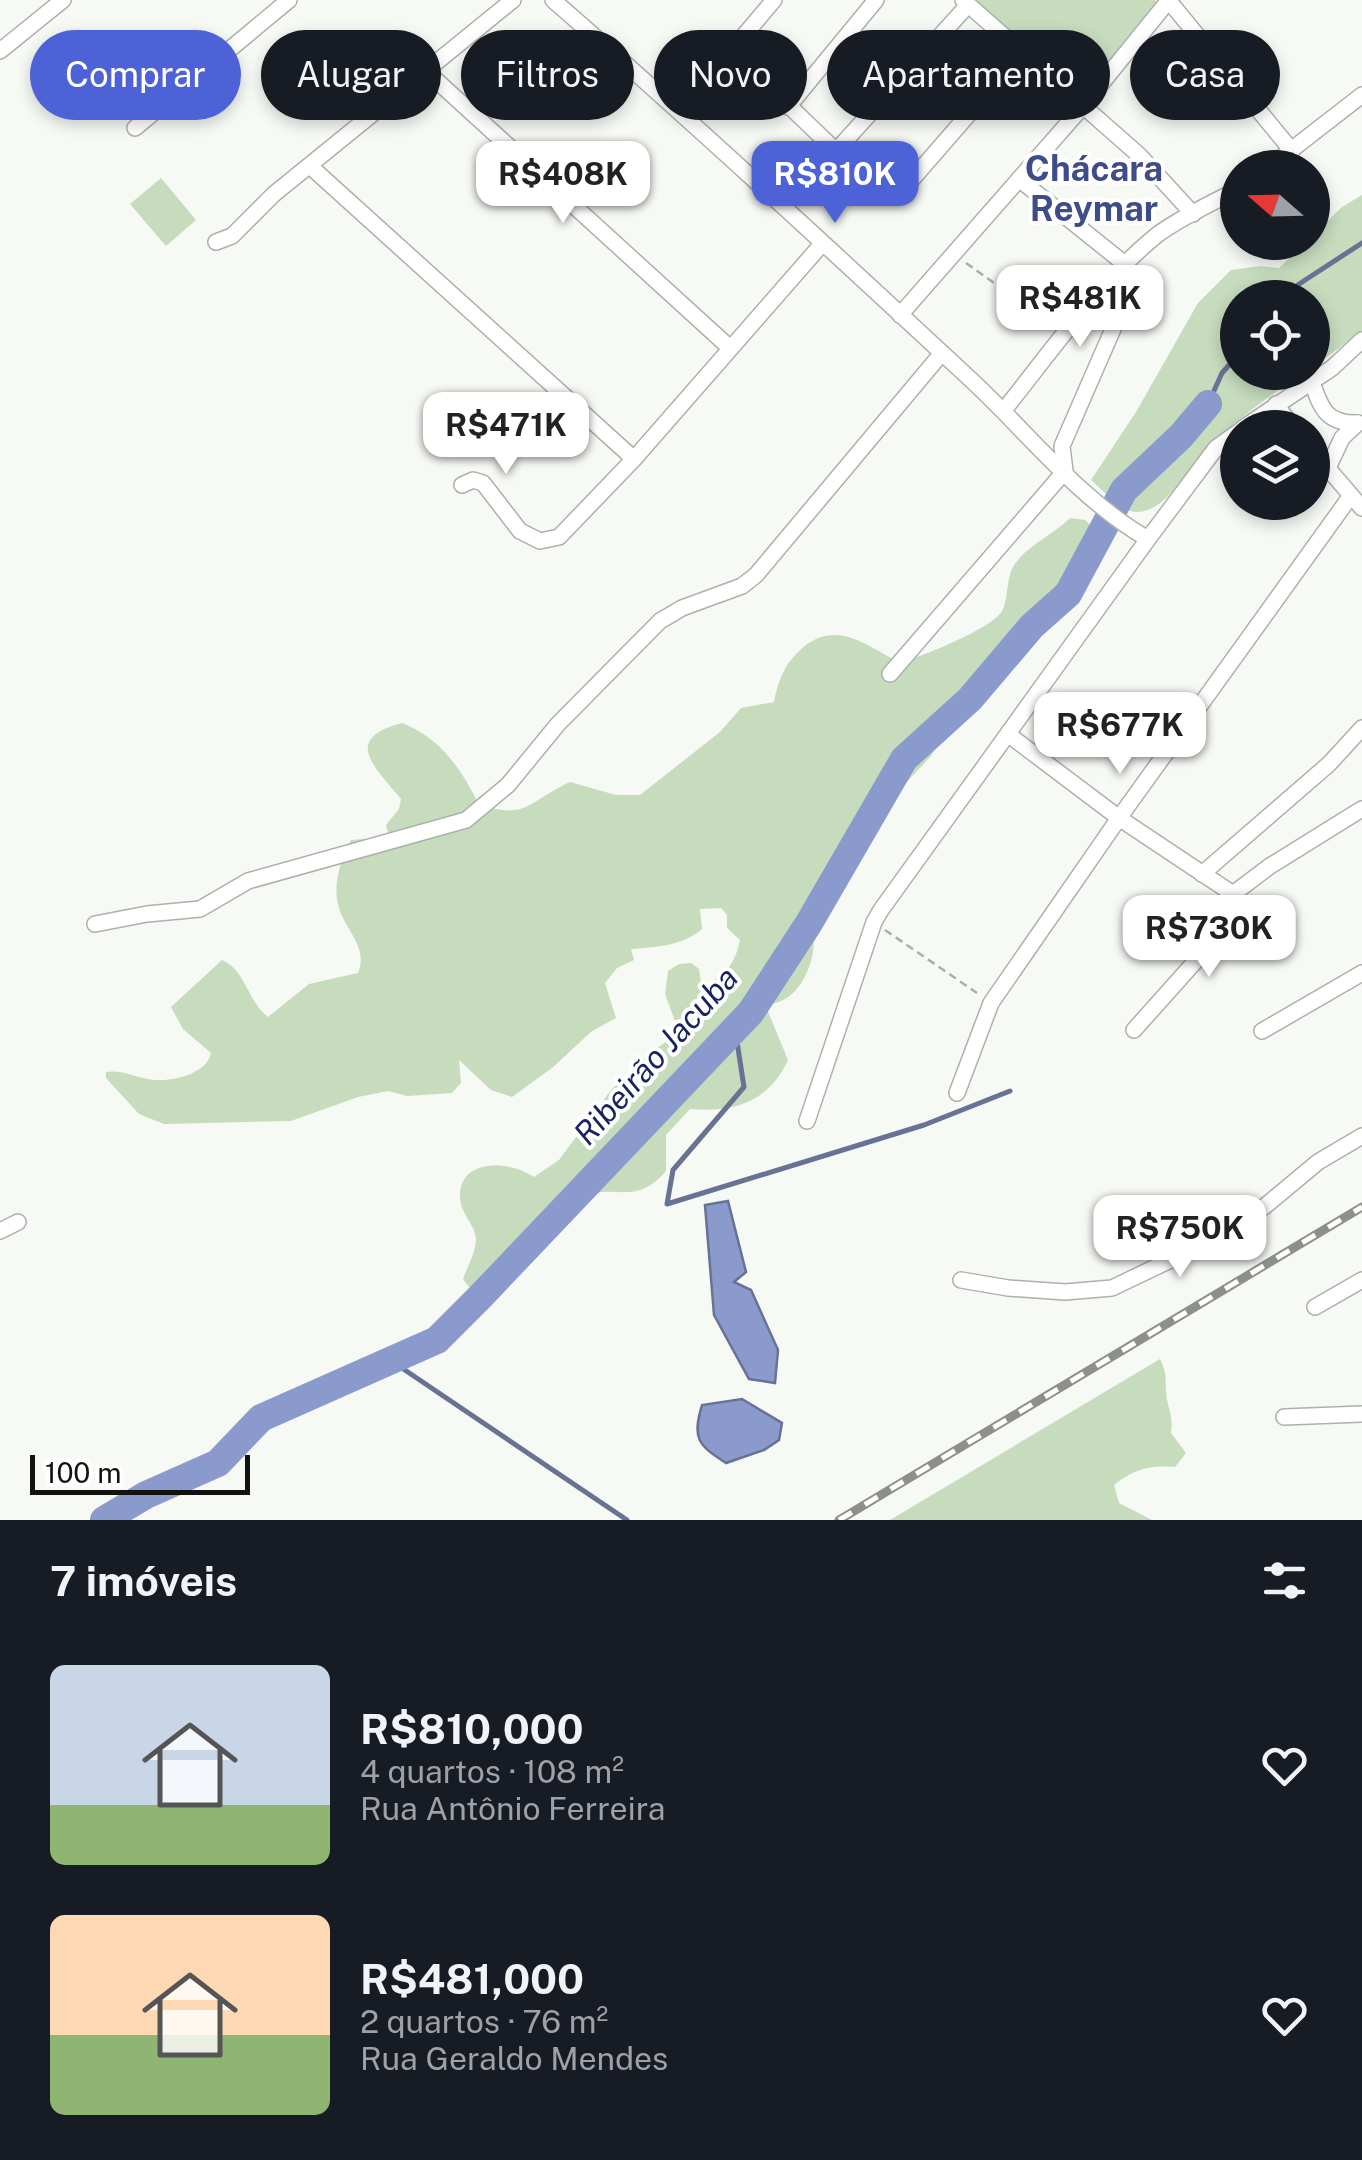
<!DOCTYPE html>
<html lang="pt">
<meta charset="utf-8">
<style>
:root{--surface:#171b24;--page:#242831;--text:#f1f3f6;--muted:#9ea1a6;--accent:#4e62d8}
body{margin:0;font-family:"Public Sans",sans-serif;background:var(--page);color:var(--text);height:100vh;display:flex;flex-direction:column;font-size:38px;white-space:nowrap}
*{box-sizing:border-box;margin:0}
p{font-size:32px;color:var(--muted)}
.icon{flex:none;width:55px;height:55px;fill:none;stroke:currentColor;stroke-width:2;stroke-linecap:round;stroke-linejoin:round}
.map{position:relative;height:1520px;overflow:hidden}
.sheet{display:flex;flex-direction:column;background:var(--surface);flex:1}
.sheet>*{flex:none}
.guide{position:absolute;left:30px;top:30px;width:1302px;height:90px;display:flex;gap:20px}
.needle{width:65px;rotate:290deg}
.buttons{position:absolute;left:1220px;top:150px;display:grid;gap:20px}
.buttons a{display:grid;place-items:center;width:110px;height:110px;border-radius:50%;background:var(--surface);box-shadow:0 5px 15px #0003;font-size:50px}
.scale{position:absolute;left:30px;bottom:25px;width:220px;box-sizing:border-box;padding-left:10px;border:5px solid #121311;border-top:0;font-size:28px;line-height:35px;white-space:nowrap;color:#121311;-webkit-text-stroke:8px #fff;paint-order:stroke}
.price{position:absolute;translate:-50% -85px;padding:0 22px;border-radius:20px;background:#fff;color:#222;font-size:32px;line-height:65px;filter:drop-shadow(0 2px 5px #0008)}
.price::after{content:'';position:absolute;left:50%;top:60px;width:30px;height:22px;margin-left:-15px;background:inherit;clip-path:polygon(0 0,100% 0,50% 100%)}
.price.current{background:var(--accent);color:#fff}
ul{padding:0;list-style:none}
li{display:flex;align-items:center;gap:30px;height:250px;padding:0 50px}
li span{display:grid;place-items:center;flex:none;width:280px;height:200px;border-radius:15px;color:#555}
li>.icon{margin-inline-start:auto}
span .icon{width:120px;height:120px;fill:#fffc;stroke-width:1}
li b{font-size:42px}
h2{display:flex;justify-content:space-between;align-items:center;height:120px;padding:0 50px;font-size:42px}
.tag{padding:0 35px;border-radius:45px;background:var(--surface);box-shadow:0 5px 15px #0003;font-size:35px;line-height:90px}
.tag.current{background:var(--accent);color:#fff}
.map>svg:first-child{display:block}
.green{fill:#c6dcbd}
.water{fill:#8b9acd;stroke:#677295;stroke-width:2.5}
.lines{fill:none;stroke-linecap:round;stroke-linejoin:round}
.stream{stroke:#677295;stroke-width:5}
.river{stroke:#8b9acd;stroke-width:28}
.minor-casing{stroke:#adb0ac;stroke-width:18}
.path{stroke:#acaeaa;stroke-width:2.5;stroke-dasharray:8 5;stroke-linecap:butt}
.minor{stroke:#fff;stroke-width:15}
.rail-casing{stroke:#8d8f8c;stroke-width:9}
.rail{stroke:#fff;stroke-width:5;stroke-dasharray:15;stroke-linecap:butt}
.labels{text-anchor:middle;stroke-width:8;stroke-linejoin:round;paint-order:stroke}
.water-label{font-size:32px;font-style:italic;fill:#1a225f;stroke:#fff}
.quarter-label{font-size:35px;font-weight:bold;fill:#3e4c88;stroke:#fff}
</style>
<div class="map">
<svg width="1362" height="1520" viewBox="0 0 1362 1520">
<rect width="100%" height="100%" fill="#f6f9f4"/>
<g class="green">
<path d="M969,0h186l2,4 -66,81 -18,2z"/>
<path d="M161,178l35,42 -30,26 -36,-42z"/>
<path d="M1362,195v136l-49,36 -1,-69h-74v74l66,1c-42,27 -82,57 -114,96 -14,17 -29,43 -54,43 -16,-1 -33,-22 -45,-32l45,-68 62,-109 33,-33 30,-4 18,2 26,-25 7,-1 1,-7 29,-28z"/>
<path d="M1070,518l15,2 8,7 1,11 -38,57 -21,18 -15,20 -16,48 -30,13 -9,10 1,11 -22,18 -13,23 -71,76 -24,37 -23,62c5,28 -13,72 -44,73l-2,5 21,51c-19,42 -55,53 -98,49l-24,26v36c-32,38 -54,9 -85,28 -21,12 -30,37 -45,54 -10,12 -22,23 -33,34h-34l-6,-8c4,-11 12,-26 13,-38 1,-15 -16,-27 -16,-44 -1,-40 52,-36 74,-20l25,-17 52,-70 39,-37 23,-16 2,-16 -10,-27 3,-23 11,-7 12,-1 8,6 2,13 7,1c19,-9 28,-22 32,-43l-13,-12v-13l-6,-7 -21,1 2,20c-20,17 -45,18 -71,20l3,11 -17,8 -12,15 11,35 -24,13 -40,37 -40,29 -21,-7 -32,-30 2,23 -9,10 -45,3 -19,-5 -30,6 -67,24 -127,3 -25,-10 -33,-36v-6c17,-3 32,7 50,8 20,1 51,-7 55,-27l-28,-24 -12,-22 51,-47c23,9 26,42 46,57l41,-33 49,-11c11,-28 -15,-44 -20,-69 -5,-20 3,-46 13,-64l13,-1 28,8 -6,-22 13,-16 2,-10c-26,-32 -60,-60 1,-76 37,14 59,45 76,80 48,19 50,-2 92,-21l46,13h24l80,-63 21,-24 33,-6c4,-20 9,-35 24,-50 36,-35 66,-8 102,11 20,-6 97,-36 103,-54 6,-14 3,-33 12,-45 14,-20 38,-29 55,-46z"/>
<path d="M1160,1359c9,18 4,24 7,41 3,14 6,18 4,33l15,20 -11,14c-26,-2 -41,2 -61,18l5,18 33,17h-262z"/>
</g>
<g class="water">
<path d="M728,1201l18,71 -12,10 17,8 27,60 -3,33 -26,-4 -35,-64 -9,-110z"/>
<path d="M742,1399l40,24 -3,17 -15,10 -38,13c-28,-18 -34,-24 -24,-58z"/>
</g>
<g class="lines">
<g class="stream">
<path d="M1286,298l7,-10 69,-45"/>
<path d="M1208,404l14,-31 16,-18"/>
<path d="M735,1029l9,58 -71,83 -6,34 257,-79 86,-34"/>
<path d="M393,1362l234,158"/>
</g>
<path class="river" d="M104,1520l42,-25 72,-32 43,-45 176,-78 43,-43 271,-285 58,-89 95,-164 66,-60 62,-73 36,-32 56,-104 57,-54 27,-32"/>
<defs>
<g id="minor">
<path d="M553,0c141,123 278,250 415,377 58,53 111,123 180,162"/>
<path d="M963,0l177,156 53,58"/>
<path d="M1169,1l123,150"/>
<path d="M731,50l105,101 44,39 11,6 10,-4 121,-139"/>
<path d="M0,51l63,-51"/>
<path d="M426,71l304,277"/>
<path d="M788,107l88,-107"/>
<path d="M680,111l94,-111"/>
<path d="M135,128l154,-128"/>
<path d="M836,151l132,-146"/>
<path d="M311,167l323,292"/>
<path d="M1268,168l94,-73"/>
<path d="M216,242l16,-6 42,-42 239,-194"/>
<path d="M900,315l184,-210 85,-105"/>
<path d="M1312,382c9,27 15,42 46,41"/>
<path d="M1276,404l17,24"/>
<path d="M1004,410c45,-56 97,-130 153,-175 24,-18 54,-31 81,-46"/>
<path d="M1243,428l89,-60 30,-28"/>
<path d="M1312,450l50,58"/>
<path d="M1328,468l14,-30 16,-15"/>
<path d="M462,485l11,-5 10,3 37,48 20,10 19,-4 75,-78 188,-215"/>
<path d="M890,674l175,-203 -3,-25 68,-156 1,-17 -5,-8 -107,-86"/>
<path d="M1009,735l110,83 114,76"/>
<path d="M1202,874l127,-110 33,-36"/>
<path d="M95,924l52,-10 53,-5 48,-28 218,-61 42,-35 50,-61 102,-103 22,-13 60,-22 14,-11 186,-222"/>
<path d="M1134,1030l67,-75 32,-61 37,-28 92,-57"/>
<path d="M1262,1031l100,-58"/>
<path d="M957,1093l34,-90 128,-185 231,-321"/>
<path d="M807,1121l67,-199 7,-12 267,-371 68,-91 22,-16"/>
<path d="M0,1231l18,-9"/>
<path d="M961,1280l47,8 57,4 47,-4 71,-34 81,-47 54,-45 44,-26"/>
<path d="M1315,1307l47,-27"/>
<path d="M1284,1417l78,-3"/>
</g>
</defs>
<use href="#minor" class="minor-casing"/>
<g class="path">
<path d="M966,263l87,62"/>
<path d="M885,930l92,63"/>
</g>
<use href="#minor" class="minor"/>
<defs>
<path id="rail" d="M839,1520l523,-313"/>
</defs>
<use href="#rail" class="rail-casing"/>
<use href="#rail" class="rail"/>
</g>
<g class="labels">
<g class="water-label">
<text transform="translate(656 1056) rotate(-48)" y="11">Ribeirão Jacuba</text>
</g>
<g class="quarter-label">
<text x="1094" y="181">Chácara<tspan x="1094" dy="40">Reymar</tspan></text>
</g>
</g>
</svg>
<div class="buttons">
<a><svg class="needle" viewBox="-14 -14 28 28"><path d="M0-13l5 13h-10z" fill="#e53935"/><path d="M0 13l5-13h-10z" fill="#9ea1a6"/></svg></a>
<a><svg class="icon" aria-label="locate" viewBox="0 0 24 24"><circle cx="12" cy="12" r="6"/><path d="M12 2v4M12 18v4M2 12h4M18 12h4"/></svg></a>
<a><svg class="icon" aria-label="layers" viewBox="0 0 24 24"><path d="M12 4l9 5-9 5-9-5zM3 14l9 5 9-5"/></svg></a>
</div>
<div class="scale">100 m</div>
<b class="price" style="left:563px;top:226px">R$408K</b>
<b class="price current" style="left:835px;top:226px">R$810K</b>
<b class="price" style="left:1080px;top:350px">R$481K</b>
<b class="price" style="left:506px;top:477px">R$471K</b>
<b class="price" style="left:1120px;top:777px">R$677K</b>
<b class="price" style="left:1209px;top:980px">R$730K</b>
<b class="price" style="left:1180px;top:1280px">R$750K</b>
<div class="guide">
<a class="tag current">Comprar</a>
<a class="tag">Alugar</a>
<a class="tag">Filtros</a>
<a class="tag">Novo</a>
<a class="tag">Apartamento</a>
<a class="tag">Casa</a>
</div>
</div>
<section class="sheet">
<h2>7 imóveis<svg class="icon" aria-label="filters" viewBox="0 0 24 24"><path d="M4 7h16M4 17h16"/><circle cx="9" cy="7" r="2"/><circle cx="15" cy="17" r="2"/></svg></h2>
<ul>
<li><span style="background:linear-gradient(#c9d6e8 70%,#8fb573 0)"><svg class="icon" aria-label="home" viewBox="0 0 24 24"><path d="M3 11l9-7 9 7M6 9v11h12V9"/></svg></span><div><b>R$810,000</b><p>4 quartos · 108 m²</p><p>Rua Antônio Ferreira</p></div><svg class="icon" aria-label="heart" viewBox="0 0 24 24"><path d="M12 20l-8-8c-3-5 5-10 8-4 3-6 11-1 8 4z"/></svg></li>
<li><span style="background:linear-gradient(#ffd9b3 60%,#8fb573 0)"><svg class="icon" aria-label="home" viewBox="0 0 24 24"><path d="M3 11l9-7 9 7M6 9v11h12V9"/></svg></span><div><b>R$481,000</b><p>2 quartos · 76 m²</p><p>Rua Geraldo Mendes</p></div><svg class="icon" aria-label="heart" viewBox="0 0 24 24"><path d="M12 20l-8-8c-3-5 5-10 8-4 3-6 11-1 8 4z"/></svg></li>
</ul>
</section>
